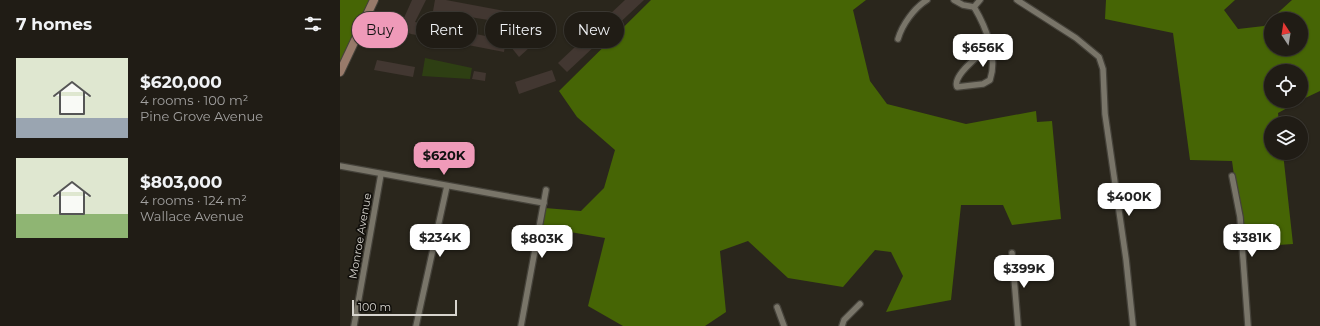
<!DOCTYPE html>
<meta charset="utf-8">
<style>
:root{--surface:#201c15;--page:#2d2922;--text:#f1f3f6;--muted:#a2a1a0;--line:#3d3a34;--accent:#ef9ab9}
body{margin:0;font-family:Montserrat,sans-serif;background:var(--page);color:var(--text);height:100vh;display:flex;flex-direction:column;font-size:15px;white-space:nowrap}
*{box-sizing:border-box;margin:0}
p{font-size:13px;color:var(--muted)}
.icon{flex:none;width:22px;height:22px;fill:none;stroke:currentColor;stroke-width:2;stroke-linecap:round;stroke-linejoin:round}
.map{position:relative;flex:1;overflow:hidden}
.sheet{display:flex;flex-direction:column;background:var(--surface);width:340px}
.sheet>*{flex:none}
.hud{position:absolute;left:12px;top:12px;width:380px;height:36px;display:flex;gap:8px}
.needle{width:26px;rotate:348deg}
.buttons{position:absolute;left:924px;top:12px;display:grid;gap:8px}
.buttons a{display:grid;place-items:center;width:44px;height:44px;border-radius:50%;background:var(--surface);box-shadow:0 1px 3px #0004,0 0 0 1px var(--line);font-size:20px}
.scale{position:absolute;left:12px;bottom:10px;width:105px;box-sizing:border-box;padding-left:4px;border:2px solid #d7d4ce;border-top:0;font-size:11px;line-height:14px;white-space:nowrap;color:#d7d4ce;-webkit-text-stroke:3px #110f0b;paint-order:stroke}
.price{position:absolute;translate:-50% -34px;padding:0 9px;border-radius:8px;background:#fff;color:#222;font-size:13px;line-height:26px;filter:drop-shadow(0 1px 2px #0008)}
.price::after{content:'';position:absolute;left:50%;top:24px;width:12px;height:9px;margin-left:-6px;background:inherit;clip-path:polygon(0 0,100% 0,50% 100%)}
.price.current{background:var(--accent);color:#111}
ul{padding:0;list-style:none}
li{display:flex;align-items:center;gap:12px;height:100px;padding:0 16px}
li span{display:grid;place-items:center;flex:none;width:112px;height:80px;border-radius:0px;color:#555}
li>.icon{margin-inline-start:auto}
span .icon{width:48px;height:48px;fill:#fffc;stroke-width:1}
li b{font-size:17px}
h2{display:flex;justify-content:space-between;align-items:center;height:48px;padding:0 16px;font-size:17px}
.pill{padding:0 14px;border-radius:18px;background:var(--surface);box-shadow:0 1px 3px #0004,0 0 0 1px var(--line);font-size:14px;line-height:36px}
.pill.current{background:var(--accent);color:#111}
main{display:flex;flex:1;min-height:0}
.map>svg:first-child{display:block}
.green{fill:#2e3f13}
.forest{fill:#466505}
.building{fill:#423731}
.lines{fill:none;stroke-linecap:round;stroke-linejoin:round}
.street-casing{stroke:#45423a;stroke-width:8}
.secondary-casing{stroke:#45423a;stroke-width:10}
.street{stroke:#797569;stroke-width:5.5}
.secondary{stroke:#987a6a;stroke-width:8}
.labels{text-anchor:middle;stroke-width:3.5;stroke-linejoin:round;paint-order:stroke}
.street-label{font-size:11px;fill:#d7d4ce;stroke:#110f0b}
</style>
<main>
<section class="sheet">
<h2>7 homes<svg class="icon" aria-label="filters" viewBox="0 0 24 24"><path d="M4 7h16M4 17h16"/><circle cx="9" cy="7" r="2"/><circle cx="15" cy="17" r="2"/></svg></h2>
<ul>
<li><span style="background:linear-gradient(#dfe7d0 75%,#9aa5b1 0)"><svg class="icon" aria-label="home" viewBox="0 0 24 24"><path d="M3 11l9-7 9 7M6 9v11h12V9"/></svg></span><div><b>$620,000</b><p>4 rooms · 100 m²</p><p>Pine Grove Avenue</p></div></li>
<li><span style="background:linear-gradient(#dfe7d0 70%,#8fb573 0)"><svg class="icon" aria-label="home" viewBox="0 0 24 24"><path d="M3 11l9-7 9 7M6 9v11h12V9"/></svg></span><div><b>$803,000</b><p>4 rooms · 124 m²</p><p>Wallace Avenue</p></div></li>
</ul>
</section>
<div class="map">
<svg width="980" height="326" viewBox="0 0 980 326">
<rect width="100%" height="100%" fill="#2a261c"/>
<path class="green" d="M85,58l47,10 -2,11 -48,-3z"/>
<g class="forest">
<path d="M0,0h32l-32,66z"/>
<path d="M311,0h215l-13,10 17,71 17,23 79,20 70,-13 1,11 15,-1 9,98 -49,6 -9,-20h-42l-10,95 -65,12 17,-36 -12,-24 -16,-2 -32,37 -55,-9 -40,-37 -28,10 6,61 -21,14h-82l-35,-20 17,-68 -64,-11 4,-19 36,3 23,-23 11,-38 -38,-33 -18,-26z"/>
<path d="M766,0h129l-11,10 14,19 26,-3 7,-7v30h30v-30h-30l21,-19h28v91l-19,9v-29h-30v30h29l-22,12 1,10h-8v30h12l10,91 -49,3 -12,-86 -42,-1 -17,-127 -68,-14z"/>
</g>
<g class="building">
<path d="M72,0h14l-11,22 91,18 -2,12 -93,-18 -12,-5z"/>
<path d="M95,0h11l75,14 -2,11 -86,-14z"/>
<path d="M285,0h19l-77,72 -9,-9z"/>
<path d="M200,21l9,9 -30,27 -8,-10z"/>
<path d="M37,60l38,7 -2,10 -39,-7z"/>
<path d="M212,70l4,11 -37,13 -4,-12z"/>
<path d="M134,71l12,2 -1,8 -13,-2z"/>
</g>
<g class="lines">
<defs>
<g id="street">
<path d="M614,0l9,5 11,2"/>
<path d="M677,0l59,38 23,19 4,12 2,45 21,145 7,67"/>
<path d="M634,7c12,20 24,50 16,73l-7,4 -26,3c-5,-12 24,-33 33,-41"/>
<path d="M634,7l6,-7"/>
<path d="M558,39c4,-14 16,-31 29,-39"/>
<path d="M0,166l204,37"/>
<path d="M892,176l8,41 8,109"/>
<path d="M672,253l6,73"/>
<path d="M437,307l7,19"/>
<path d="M14,326l27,-152"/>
<path d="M76,326l31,-140"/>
<path d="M181,326l25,-136"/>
<path d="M502,326l2,-6 16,-16"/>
</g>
<path id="secondary" d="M0,72l34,-72"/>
</defs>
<use href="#street" class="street-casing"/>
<use href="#secondary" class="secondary-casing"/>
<use href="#street" class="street"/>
<use href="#secondary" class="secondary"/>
</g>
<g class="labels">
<g class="street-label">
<text transform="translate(20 236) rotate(-80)" y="4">Monroe Avenue</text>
</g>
</g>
</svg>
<div class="buttons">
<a><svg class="needle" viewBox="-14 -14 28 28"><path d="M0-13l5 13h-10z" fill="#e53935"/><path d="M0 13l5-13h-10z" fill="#a2a1a0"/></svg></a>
<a><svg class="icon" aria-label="locate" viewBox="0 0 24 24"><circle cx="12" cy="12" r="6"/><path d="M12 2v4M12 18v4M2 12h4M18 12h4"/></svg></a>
<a><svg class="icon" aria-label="layers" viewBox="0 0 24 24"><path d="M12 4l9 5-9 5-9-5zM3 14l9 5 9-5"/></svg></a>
</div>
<div class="scale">100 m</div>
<b class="price" style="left:643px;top:68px">$656K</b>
<b class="price current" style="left:104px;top:176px">$620K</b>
<b class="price" style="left:789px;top:217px">$400K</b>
<b class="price" style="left:100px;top:258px">$234K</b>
<b class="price" style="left:912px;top:258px">$381K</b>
<b class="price" style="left:202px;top:259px">$803K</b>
<b class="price" style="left:684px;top:289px">$399K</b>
<div class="hud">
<a class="pill current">Buy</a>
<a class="pill">Rent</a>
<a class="pill">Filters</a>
<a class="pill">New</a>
</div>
</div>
</main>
